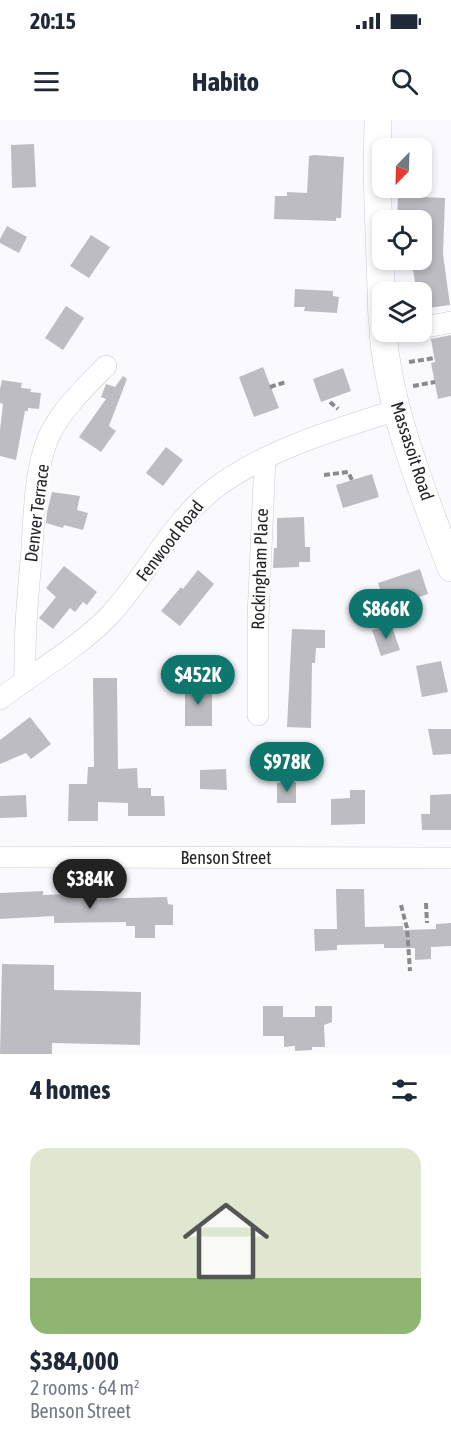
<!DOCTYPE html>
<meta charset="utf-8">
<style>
:root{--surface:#fff;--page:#f6f6f7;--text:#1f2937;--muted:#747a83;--accent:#0f766e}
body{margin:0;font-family:"Asap Condensed",sans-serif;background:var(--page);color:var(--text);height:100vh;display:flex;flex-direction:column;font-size:22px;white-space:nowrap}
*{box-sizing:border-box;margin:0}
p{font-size:20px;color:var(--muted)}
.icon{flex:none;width:33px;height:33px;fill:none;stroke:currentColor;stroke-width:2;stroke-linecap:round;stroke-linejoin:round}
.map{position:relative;height:934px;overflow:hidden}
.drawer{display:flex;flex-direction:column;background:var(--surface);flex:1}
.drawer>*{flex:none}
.needle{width:39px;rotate:203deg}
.fabs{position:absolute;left:372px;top:18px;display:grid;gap:12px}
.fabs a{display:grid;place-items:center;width:60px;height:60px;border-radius:12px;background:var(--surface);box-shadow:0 3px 9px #0003;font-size:30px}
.price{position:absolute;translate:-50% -51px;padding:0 14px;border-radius:21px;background:var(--accent);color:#fff;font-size:20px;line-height:39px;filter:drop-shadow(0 2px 3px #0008)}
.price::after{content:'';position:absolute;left:50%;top:36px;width:18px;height:14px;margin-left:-9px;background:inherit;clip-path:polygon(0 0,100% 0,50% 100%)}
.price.current{background:#222;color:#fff}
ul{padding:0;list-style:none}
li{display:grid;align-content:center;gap:12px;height:318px;padding:0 30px}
li span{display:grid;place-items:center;height:186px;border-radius:18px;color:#555}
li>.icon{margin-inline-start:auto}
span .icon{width:108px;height:108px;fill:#fffc;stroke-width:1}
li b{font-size:26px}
h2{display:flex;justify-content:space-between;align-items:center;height:72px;padding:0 30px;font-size:26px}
.status{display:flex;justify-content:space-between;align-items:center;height:42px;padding:0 30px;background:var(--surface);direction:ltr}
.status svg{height:16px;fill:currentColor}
header{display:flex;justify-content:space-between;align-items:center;height:78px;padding:0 30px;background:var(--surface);font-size:27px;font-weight:700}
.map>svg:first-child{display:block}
.building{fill:#bcbcc2}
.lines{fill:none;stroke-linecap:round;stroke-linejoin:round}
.minor-casing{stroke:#c9cad0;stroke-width:22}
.major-casing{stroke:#c9cad0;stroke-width:28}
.path{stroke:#898a8c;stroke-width:4;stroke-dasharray:6 3;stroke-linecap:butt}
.minor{stroke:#fff;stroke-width:21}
.major{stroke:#fff;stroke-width:27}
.labels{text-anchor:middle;stroke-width:5;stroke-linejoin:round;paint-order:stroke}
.street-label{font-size:18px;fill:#232426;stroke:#fff}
</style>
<div class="status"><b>20:15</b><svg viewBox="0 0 49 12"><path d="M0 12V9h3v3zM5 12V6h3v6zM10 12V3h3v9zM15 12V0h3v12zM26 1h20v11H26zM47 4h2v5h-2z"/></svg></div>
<header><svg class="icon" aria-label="menu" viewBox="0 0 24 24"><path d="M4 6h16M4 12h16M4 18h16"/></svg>Habito<svg class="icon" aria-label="search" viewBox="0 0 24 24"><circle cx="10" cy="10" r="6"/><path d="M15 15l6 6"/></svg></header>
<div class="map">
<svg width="451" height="934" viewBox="0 0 451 934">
<rect width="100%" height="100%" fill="#fafafe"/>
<g class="building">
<path d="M34,24l2,43 -24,1 -1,-43z"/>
<path d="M314,35l30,2 -3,61h-5v3l-62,-2 1,-23h12v-4l20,1 2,-37z"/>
<path d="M398,76l47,2 -2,56 7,51 -28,4v-17h-5l-6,-32h11v-40h-25z"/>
<path d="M7,106l20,11 -8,16 -19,-10v-4z"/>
<path d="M91,115l19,12 -21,31 -19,-12z"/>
<path d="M295,169l38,2v5l6,1 -2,16 -33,-2 1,-4h-11z"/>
<path d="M66,186l18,12 -21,32 -18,-12z"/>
<path d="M451,215v61l-13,3 -7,-36 4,-1 -4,-23z"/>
<path d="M263,247l16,41 -25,9 -15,-40z"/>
<path d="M343,248l8,23 -30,11 -8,-23z"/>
<path d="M123,256l4,3 -18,47 7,5 -15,21 -22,-15 27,-38 -5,-2 5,-13 9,3z"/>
<path d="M2,260l20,3 -1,5 10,1 -1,3 11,1 -2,16 -11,-1v3h-3l-9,49 -16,-4v-26l3,-26 -3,-1v-14z"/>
<path d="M166,327l17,13 -20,26 -17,-13z"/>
<path d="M372,354l7,23 -36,11 -7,-23z"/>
<path d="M52,372l28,4 -3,14 11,3 -5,17 -19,-5 -1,3 -17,-5 1,-11z"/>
<path d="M304,397l1,30h5v15h-11v5l-26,1 1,-20h3v-30z"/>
<path d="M64,446l33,26 -10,13 -4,-3 -8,10 -5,-4 -17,21 -14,-11 17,-21 -10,-9z"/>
<path d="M420,449l8,25 -41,14 -9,-25z"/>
<path d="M198,450l16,14 -34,42 -19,-15 20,-24 2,2z"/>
<path d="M391,504l9,26 -19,6 -9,-26z"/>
<path d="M292,509l33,1v18h-9l-1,15h-3l-1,65 -24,-1z"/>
<path d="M441,541l7,31 -26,5 -6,-31z"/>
<path d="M93,558h24l1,91 19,-1 1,20h13v8h13l1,20h-37v-13l-30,-1v19h-30l1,-37h18l1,-17h6z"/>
<path d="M185,565l27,1v40h-27z"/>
<path d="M30,597l21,27 -20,15 -5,-6 -26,11v-24z"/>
<path d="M428,609h23v25l-18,1z"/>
<rect x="282" y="646" width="18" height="14"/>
<path d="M226,649l1,21 -27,-1v-19z"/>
<path d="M296,662v21h-19v-20z"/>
<path d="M350,670h15v34l-34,1v-26l19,-1z"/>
<path d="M451,674v36h-29l-1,-16h9v-19z"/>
<path d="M26,675l1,22 -27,1v-22z"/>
<path d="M336,769h28l1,38 38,-1v4l33,-1v-5l15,-1v23l-20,1v12l-16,1v-12h-31v-4l-47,1v5l-22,1 -1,-22h23z"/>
<path d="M43,771v4l44,-2v6l80,-2 1,7 5,1v20h-18v13h-20v-12h-9v-4l-72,1v-7l-54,3v-26z"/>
<path d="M2,844l52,1v25l87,2 -1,53 -88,-2v11h-52z"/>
<path d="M263,886h20v11h32v-11h17v16l-8,3 1,22h-13v3l-17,1v-5l-11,1v-11h-21z"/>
</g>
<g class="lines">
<defs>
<g id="minor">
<path d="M422,208l29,-6"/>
<path d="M25,561c-1,-45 3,-88 7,-132 2,-35 3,-82 17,-113 13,-27 36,-49 57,-70"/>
<path d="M0,579c36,-28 77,-50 109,-83 40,-43 66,-102 116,-135 52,-35 113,-52 172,-71"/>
<path d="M258,595v-97l7,-160"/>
<path d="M0,737l451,1"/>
</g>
<g id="major">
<path d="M378,0l-1,53 5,147"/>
<path d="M383,212c6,78 41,163 68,236"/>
</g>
</defs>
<use href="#minor" class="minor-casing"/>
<use href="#major" class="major-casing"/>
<g class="path">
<path d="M409,242l26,-4"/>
<path d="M413,266l22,-4"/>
<path d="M270,267l16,-5"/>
<path d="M330,282l8,7"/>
<path d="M324,355l24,-3 4,8"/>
<path d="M426,783l1,20"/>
<path d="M401,785l6,23 3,43"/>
</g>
<use href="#minor" class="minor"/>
<use href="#major" class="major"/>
</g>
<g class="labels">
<g class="street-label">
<text transform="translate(412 331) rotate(72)" y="6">Massasoit Road</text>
<text transform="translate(37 393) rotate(-83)" y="6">Denver Terrace</text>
<text transform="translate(170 421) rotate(-52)" y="6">Fenwood Road</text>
<text transform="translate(260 449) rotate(-88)" y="6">Rockingham Place</text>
<text x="226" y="744">Benson Street</text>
</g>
</g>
</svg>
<div class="fabs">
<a><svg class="needle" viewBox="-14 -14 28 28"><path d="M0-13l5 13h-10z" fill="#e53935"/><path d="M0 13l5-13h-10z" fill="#747a83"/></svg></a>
<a><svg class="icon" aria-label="locate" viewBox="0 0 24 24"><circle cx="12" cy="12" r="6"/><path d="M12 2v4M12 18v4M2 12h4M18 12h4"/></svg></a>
<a><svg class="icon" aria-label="layers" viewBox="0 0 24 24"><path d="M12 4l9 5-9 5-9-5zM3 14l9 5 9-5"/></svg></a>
</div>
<b class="price" style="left:386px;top:520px">$866K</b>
<b class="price" style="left:198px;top:586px">$452K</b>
<b class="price" style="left:287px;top:673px">$978K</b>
<b class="price current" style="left:90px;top:790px">$384K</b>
</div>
<section class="drawer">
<h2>4 homes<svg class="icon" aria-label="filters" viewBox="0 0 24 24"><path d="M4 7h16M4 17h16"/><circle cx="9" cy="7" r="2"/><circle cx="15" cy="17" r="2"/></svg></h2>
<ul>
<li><span style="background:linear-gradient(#dfe7d0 70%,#8fb573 0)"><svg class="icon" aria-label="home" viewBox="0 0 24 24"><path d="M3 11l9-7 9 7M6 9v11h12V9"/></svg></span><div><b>$384,000</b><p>2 rooms · 64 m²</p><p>Benson Street</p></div></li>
</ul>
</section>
